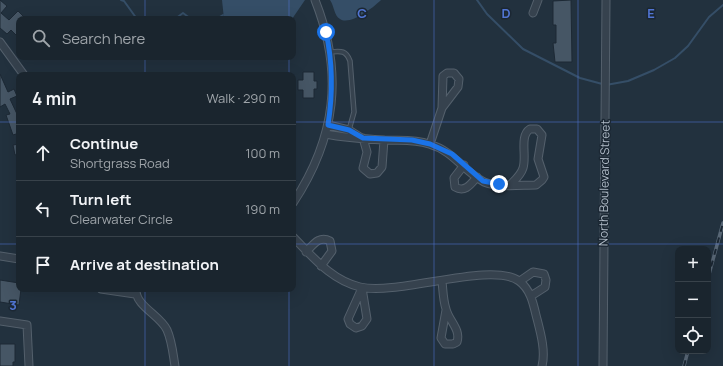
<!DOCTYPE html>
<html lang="en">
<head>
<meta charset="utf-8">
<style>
  :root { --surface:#1a252e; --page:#27313a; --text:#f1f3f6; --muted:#9fa5aa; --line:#38424a }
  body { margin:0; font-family:Manrope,sans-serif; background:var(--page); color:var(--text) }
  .controls { position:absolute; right:12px; bottom:12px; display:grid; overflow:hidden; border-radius:8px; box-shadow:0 4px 16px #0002 }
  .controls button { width:36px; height:36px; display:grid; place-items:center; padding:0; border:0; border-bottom:1px solid var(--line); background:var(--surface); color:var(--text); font:20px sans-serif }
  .stop { position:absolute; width:12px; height:12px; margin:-9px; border:3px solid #1a73e8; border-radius:50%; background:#fff }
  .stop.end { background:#1a73e8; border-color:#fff; box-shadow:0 1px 4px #0008 }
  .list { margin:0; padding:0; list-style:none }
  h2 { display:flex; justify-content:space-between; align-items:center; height:52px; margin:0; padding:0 16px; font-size:17px }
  h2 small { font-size:13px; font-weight:400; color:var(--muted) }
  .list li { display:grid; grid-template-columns:26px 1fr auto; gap:12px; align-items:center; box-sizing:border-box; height:56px; padding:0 16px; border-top:1px solid var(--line) }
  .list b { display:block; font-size:15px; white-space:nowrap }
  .list p { margin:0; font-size:13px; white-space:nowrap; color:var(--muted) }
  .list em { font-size:13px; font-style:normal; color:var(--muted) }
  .icon { flex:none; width:22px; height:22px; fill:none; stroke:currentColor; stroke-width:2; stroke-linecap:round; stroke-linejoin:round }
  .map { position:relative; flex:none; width:723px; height:366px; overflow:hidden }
  .search { position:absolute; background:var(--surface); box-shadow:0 4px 16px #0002; left:16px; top:16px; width:280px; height:44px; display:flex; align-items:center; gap:10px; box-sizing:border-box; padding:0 14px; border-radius:8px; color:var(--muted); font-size:15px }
  .panel { position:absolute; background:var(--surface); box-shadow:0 4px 16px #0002; left:16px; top:72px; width:280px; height:220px; border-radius:8px }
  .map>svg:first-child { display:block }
  .water { fill:#354e67 }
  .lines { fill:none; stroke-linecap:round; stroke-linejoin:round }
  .stream { stroke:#354e67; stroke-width:2 }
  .building { fill:#465665; stroke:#1d2935 }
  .service-casing { stroke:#54606c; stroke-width:5.5 }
  .minor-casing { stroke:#54606c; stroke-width:9 }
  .service { stroke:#36424e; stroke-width:3.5 }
  .minor { stroke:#36424e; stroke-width:7 }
  .rail-casing { stroke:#586776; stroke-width:3.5 }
  .rail { stroke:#1b2733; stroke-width:2; stroke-dasharray:6; stroke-linecap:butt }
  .route { stroke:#1a73e8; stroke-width:5 }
  .grid { fill:none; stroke:#5175d3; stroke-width:1; stroke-opacity:0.55 }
  .labels { text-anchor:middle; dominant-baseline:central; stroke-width:3; stroke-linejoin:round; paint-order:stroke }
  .street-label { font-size:12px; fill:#b2bdc9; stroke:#1b2733 }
  .grid-label { font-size:13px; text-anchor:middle; font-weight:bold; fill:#5175d3; stroke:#1b2733; stroke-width:3; stroke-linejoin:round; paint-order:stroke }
</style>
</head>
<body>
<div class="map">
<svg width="723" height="366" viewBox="0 0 723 366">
  <rect width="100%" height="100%" fill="#22313e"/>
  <path class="water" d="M 222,0 L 305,0 L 292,19 L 224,19 Z
    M 330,0 L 381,0 C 374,7 350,26 340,19 C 334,16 334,5 330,0 Z"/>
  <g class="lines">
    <path class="stream" d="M 121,0 L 124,1 L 137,19
      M 477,0 L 487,14 L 523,49 L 580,78 L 606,85 L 628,81 L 654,70 L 675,58 L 688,46 L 709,17 L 723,5
      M 175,19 L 183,13 L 191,19
      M 216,19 L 223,15"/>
  </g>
  <path class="building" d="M 0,0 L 7,6 L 1,13 L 9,20 L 18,11 L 26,19 L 19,19 L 19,38 L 11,30 L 7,34 L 0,28 Z
    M 571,0 L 572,62 L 555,62 L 553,43 L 556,43 L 556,25 L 553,25 L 553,1 Z
    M 303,72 L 314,72 L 314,81 L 317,81 L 317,89 L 314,89 L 314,98 L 303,98 L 303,90 L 298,90 L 298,80 L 303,80 Z
    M 0,74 L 8,92 L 14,89 L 17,96 L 10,99 L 17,114 L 19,113 L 19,133 L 13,135 L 6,115 L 10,114 L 5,104 L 0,107 Z
    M 19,144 L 19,154 L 15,155 L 13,145 Z
    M 0,280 L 19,283 L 19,289 L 21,289 L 19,305 L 0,302 Z
    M 0,344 L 15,344 L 15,362 L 13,362 L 13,366 L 0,366 Z"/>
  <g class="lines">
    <g class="service-casing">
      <path id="service" d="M 330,52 C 341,51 346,50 350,61 L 354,112 L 349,130"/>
    </g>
    <g class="minor-casing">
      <path id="minor" d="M 533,13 L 538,0
        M 0,42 L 24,75
        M 328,125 L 349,130 L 360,137
        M 326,134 C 345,138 364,139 384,140 C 399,141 414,139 429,144 C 454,151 463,171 484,182 C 499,188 521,185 536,185 L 542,180 L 544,177 L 538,159 L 542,135 L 537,129 L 530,129 C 519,136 527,156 523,168 C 521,175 515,180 510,185
        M 363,138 L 367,152 L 363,168 L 370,174 L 377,173 L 382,167 L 384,140
        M 430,144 L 442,108 L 443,76 L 447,73 L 454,73 L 459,79 L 458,87 L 442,108
        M 464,165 L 454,178 L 455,187 C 465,193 471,184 477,177
        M 293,203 C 336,138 344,73 315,0
        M 293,237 C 313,257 331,280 360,287 C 398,296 491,261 519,281 C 530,289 533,302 536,315 C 540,331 546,350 542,366
        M 306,252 C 313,245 319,235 330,241 L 332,251 L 321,266
        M 0,256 L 19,259
        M 442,281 C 443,290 443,300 446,309 C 449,321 461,329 457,342 L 453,344 L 445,344 L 441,338 L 446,310
        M 520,281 L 533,272 L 544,274 L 546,280 L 545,287 L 531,296
        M 362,288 L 367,319 L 362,326 L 356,328 L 350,324 L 348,319 Z
        M 101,289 L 135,294
        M 136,289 C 135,306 160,315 167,330 C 172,341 173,354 175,366
        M 0,321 L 27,325 L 29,366
        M 603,366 L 606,0"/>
    </g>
    <use href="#service" class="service"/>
    <use href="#minor" class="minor"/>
    <g class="rail-casing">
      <path id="rail" d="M 708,278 L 723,223
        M 684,366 L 688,351"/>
    </g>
    <use href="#rail" class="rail"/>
  </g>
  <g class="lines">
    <path class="route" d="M 326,32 C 333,64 333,93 328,125 L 349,130 L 363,138 L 412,140 L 430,144 L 452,154 L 483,181 L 499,184"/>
  </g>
  <path class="grid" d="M 145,0 L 145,19M 289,0 L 289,19M 434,0 L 434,366M 578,0 L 578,366M 145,57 L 145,75M 289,57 L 289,75M 0,122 L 19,122M 293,122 L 723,122M 0,244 L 19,244M 293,244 L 723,244M 145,289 L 145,366M 289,289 L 289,366"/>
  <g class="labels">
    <g class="street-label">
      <text transform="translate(604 183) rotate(-89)">North Boulevard Street</text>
    </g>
  </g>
  <g class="grid-label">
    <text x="362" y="18">C</text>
    <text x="506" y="18">D</text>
    <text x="651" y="18">E</text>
    <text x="13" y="310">3</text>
  </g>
</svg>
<div class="controls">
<button>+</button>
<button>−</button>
<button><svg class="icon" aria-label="locate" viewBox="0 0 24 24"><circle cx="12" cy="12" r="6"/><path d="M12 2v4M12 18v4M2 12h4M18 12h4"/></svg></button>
</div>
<div class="stop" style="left:326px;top:32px"></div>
<div class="stop end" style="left:499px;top:184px"></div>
<div class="search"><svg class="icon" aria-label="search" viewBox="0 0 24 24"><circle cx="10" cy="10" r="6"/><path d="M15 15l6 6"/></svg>Search here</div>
<section class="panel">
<h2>4 min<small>Walk · 290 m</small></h2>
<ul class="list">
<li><svg class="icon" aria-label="ahead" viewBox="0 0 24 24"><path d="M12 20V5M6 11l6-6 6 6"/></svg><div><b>Continue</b><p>Shortgrass Road</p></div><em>100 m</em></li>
<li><svg class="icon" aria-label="left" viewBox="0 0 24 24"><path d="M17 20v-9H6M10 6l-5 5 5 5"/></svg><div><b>Turn left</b><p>Clearwater Circle</p></div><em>190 m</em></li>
<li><svg class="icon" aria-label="arrive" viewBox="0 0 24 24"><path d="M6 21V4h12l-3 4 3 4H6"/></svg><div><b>Arrive at destination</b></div></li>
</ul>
</section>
</div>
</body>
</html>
